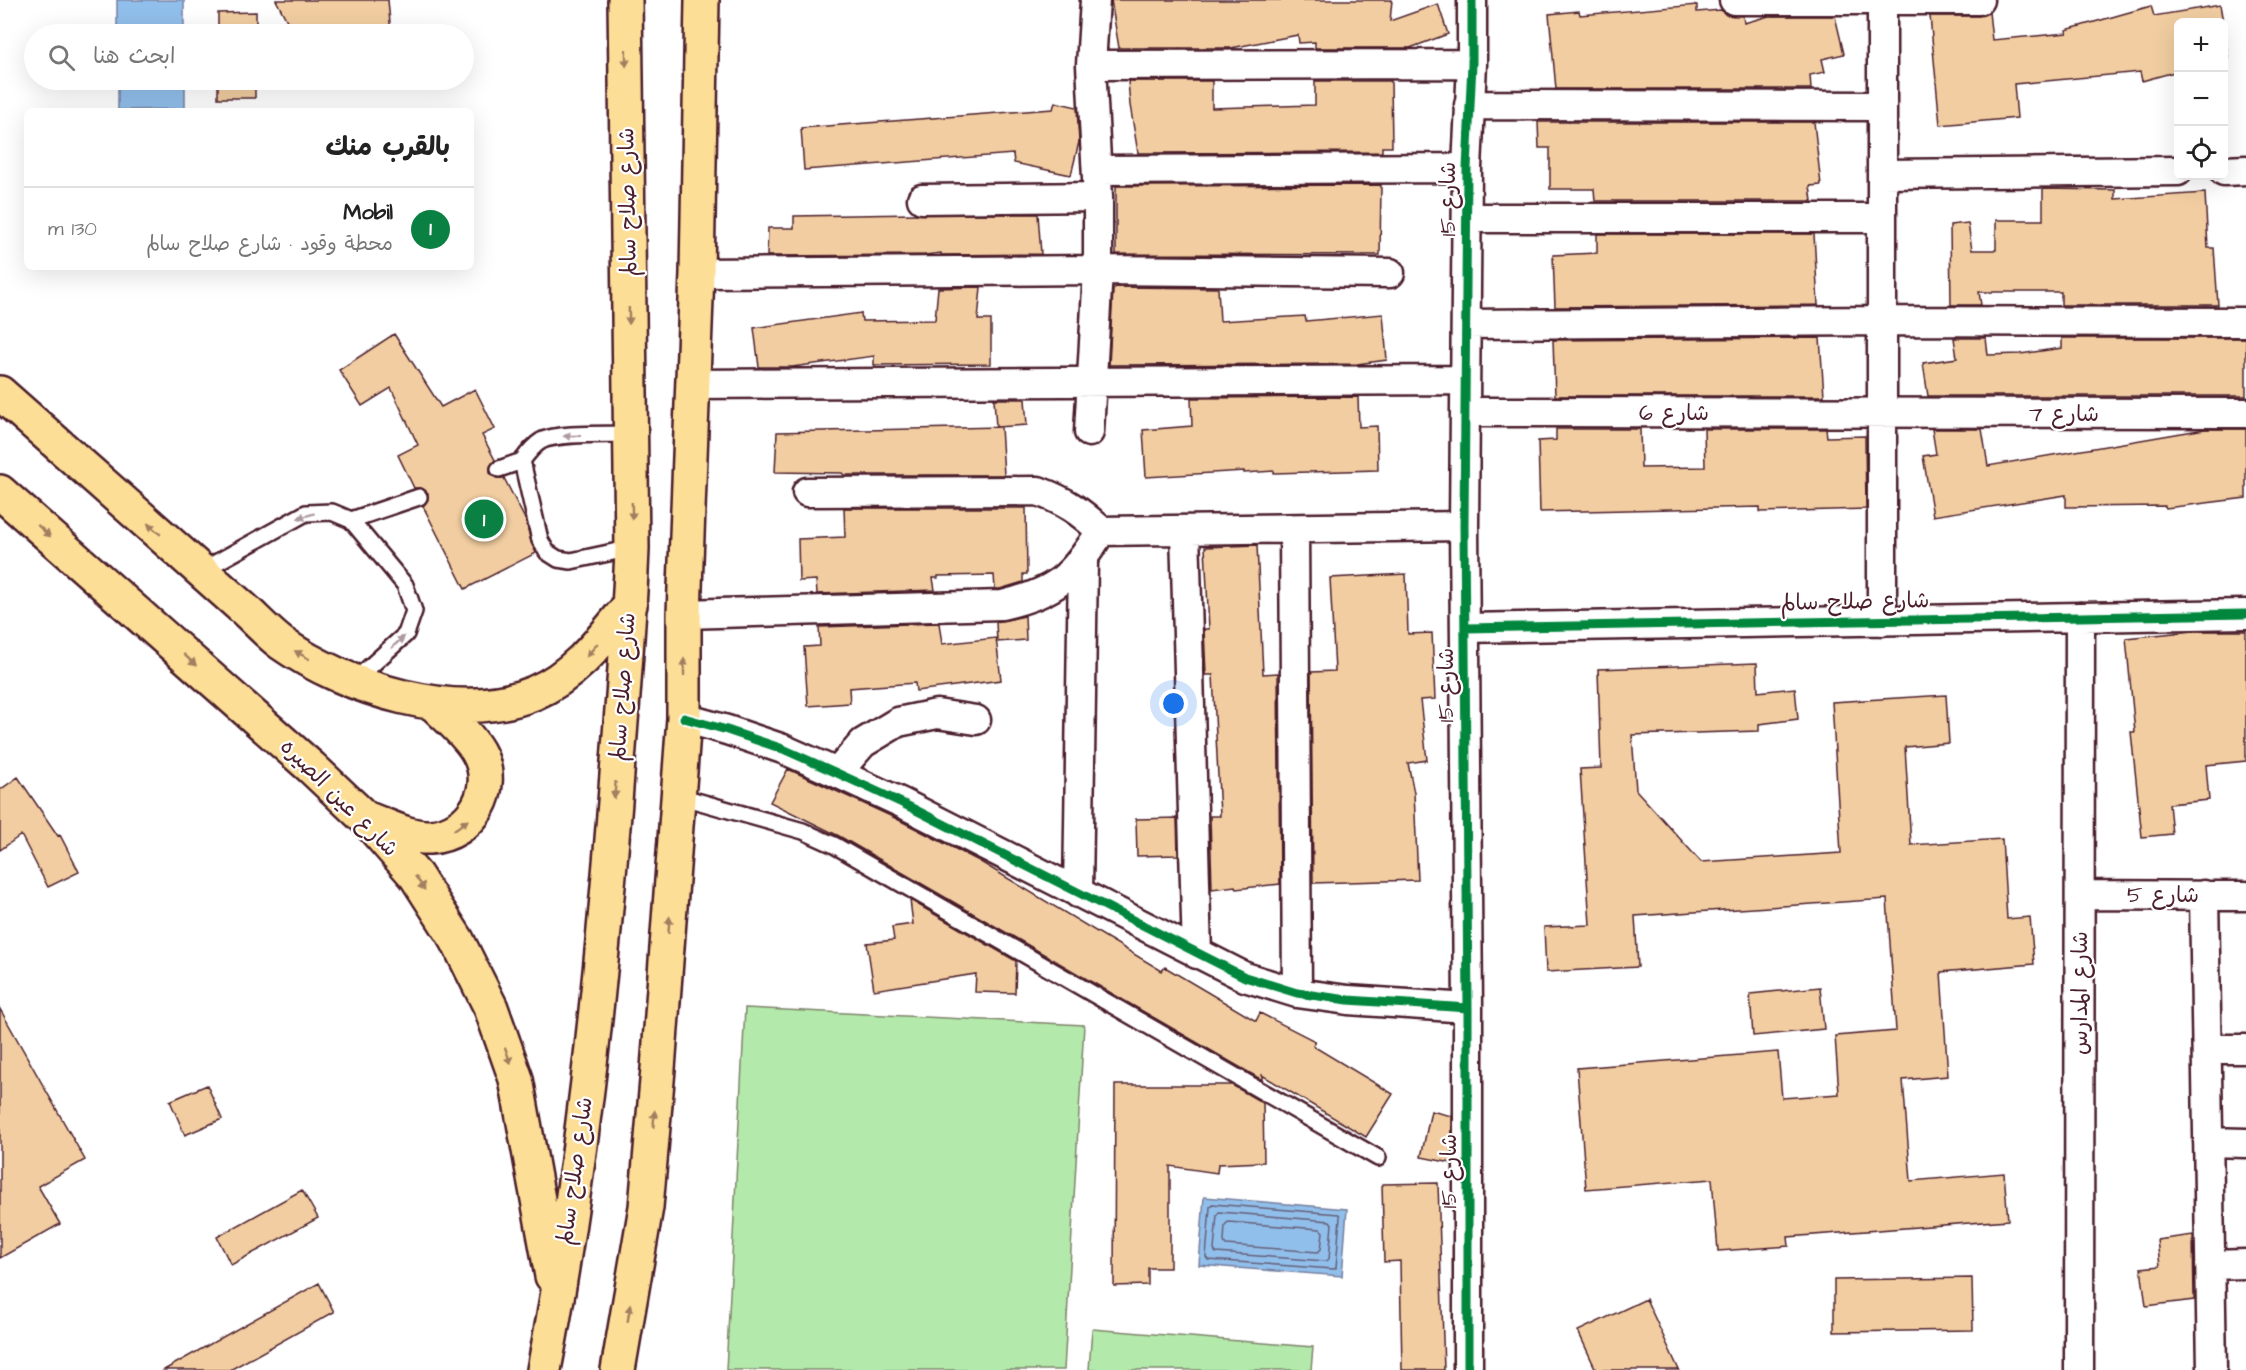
<!DOCTYPE html>
<html lang="ar">
<head>
<meta charset="utf-8">
<style>
  :root { --surface:#fff; --page:#f6f6f6; --text:#222; --muted:#767676; --line:#e0e0e0; --accent:#0b8043 }
  body { margin:0; font-family:"Architects Daughter","Playpen Sans Arabic",sans-serif; background:var(--page); color:var(--text); direction:rtl }
  .controls { position:absolute; right:18px; top:18px; display:grid; overflow:hidden; border-radius:9px; box-shadow:0 6px 24px #0002 }
  .controls button { width:54px; height:54px; display:grid; place-items:center; padding:0; border:0; border-bottom:2px solid var(--line); background:var(--surface); color:var(--text); font:30px sans-serif }
  .you { position:absolute; left:1174px; top:704px; width:21px; height:21px; margin:-15px; border:4px solid #fff; border-radius:50%; background:#1a73e8; box-shadow:0 0 0 9px #1a73e833 }
  .badge { display:grid; place-items:center; width:39px; height:39px; border-radius:50%; background:var(--accent); color:#fff; font-size:20px; font-weight:700 }
  .pin { position:absolute; translate:-50% -50%; border:3px solid #fff; box-shadow:0 2px 6px #0006 }
  .list { margin:0; padding:0; list-style:none }
  h2 { display:flex; justify-content:space-between; align-items:center; height:78px; margin:0; padding:0 24px; font-size:26px }
  h2 small { font-size:20px; font-weight:400; color:var(--muted) }
  .list li { display:grid; grid-template-columns:39px 1fr auto; gap:18px; align-items:center; box-sizing:border-box; height:84px; padding:0 24px; border-top:2px solid var(--line) }
  .list b { display:block; font-size:22px; white-space:nowrap }
  .list p { margin:0; font-size:20px; white-space:nowrap; color:var(--muted) }
  .list em { font-size:20px; font-style:normal; color:var(--muted) }
  .icon { flex:none; width:33px; height:33px; fill:none; stroke:currentColor; stroke-width:2; stroke-linecap:round; stroke-linejoin:round }
  .map { position:relative; flex:none; width:2246px; height:1370px; overflow:hidden; direction:ltr }
  .search { position:absolute; background:var(--surface); box-shadow:0 6px 24px #0002; left:24px; top:24px; width:450px; height:66px; display:flex; align-items:center; gap:15px; box-sizing:border-box; padding:0 21px; border-radius:33px; color:var(--muted); font-size:22px }
  .panel { position:absolute; background:var(--surface); box-shadow:0 6px 24px #0002; left:24px; top:108px; width:450px; height:162px; border-radius:9px; direction:rtl }
  .map>svg:first-child { display:block }
  .green { fill:#b3e9ab; stroke:#7e846b; stroke-width:1.5 }
  .water { fill:#91bfeb; stroke:#757f9e; stroke-width:1.5 }
  .lines { fill:none; stroke-linecap:round; stroke-linejoin:round }
  .shore { stroke:#665f78; stroke-width:1.5 }
  .building { fill:#f1cda1; stroke:#4a1f2b; stroke-width:1.5 }
  .lane-casing { stroke:#4a1f2b; stroke-width:20 }
  .street-casing { stroke:#4a1f2b; stroke-width:33 }
  .primary-casing { stroke:#4a1f2b; stroke-width:38 }
  .lane { stroke:#fff; stroke-width:15 }
  .street { stroke:#fff; stroke-width:28 }
  .primary { stroke:#fcde96; stroke-width:33 }
  .cycleway-casing { stroke:#fff; stroke-width:13 }
  .cycleway { stroke:#00873e; stroke-width:9 }
  .oneway { fill:#a37e60 }
  .oneway2 { fill:#ae9aa0 }
  .labels { text-anchor:middle; dominant-baseline:central; stroke-width:4.5; stroke-linejoin:round; paint-order:stroke }
  .street-label { font-size:22px; fill:#4a1f2b; stroke:#fff }
</style>
</head>
<body>
<div class="map">
<svg width="2246" height="1370" viewBox="0 0 2246 1370">
  <rect width="100%" height="100%" fill="#fff"/>
  <filter id="ink" filterUnits="userSpaceOnUse"><feTurbulence type="fractalNoise" baseFrequency=".0167" numOctaves="2"/><feDisplacementMap in="SourceGraphic" scale="12" xChannelSelector="R" yChannelSelector="G"/><feConvolveMatrix kernelMatrix="1 2 1 2 8 2 1 2 1" color-interpolation-filters="sRGB"/></filter>
  <g filter="url(#ink)">
    <path class="green" d="M 745,1008 L 1084,1025 L 1064,1370 L 726,1370 Z
      M 1092,1329 L 1313,1347 L 1311,1370 L 1089,1370 Z"/>
    <path class="water" d="M 117,0 L 184,0 L 184,34 L 117,34 Z
      M 118,80 L 185,80 L 185,109 L 118,110 Z
      M 1204,1197 L 1347,1209 L 1342,1276 L 1199,1265 Z"/>
    <g class="lines">
      <path class="shore" d="M 1212,1204 L 1339,1214 L 1340,1217 L 1336,1268 L 1333,1269 L 1208,1260 L 1206,1257 L 1210,1207 Z
        M 1219,1212 L 1330,1221 L 1332,1224 L 1329,1259 L 1326,1261 L 1216,1253 L 1214,1250 L 1217,1215 Z
        M 1228,1222 L 1320,1229 L 1323,1232 L 1321,1249 L 1318,1252 L 1226,1245 L 1224,1242 L 1225,1225 Z"/>
    </g>
    <path class="building" d="M 276,0 L 388,0 L 391,34 L 294,34 Z
      M 1111,0 L 1392,0 L 1390,21 L 1438,4 L 1448,34 L 1410,48 L 1315,48 L 1315,42 L 1299,43 L 1298,35 L 1231,48 L 1119,48 Z
      M 1697,5 L 1697,12 L 1721,10 L 1726,15 L 1743,16 L 1744,23 L 1769,16 L 1835,16 L 1844,54 L 1822,59 L 1825,72 L 1810,75 L 1811,89 L 1556,89 L 1549,14 L 1579,11 L 1580,15 Z
      M 2220,5 L 2223,22 L 2178,22 L 2178,71 L 2142,81 L 2140,72 L 2014,84 L 2017,118 L 1940,125 L 1930,16 L 1979,16 L 1989,12 L 1992,40 L 2067,33 L 2066,30 L 2151,6 L 2154,16 Z
      M 256,12 L 256,34 L 218,34 L 218,13 Z
      M 2223,25 L 2228,57 L 2223,59 Z
      M 218,80 L 255,80 L 255,98 L 218,98 Z
      M 1128,81 L 1212,81 L 1212,108 L 1315,105 L 1315,81 L 1391,81 L 1392,147 L 1382,147 L 1382,152 L 1138,153 L 1130,105 Z
      M 1055,102 L 1077,107 L 1079,142 L 1071,175 L 1014,163 L 1013,154 L 804,170 L 801,128 L 1053,109 Z
      M 1538,122 L 1814,122 L 1821,185 L 1810,186 L 1812,201 L 1595,201 L 1594,189 L 1550,189 L 1550,148 L 1539,148 Z
      M 1381,185 L 1380,255 L 1116,254 L 1116,186 Z
      M 2043,189 L 2115,190 L 2115,199 L 2205,193 L 2208,248 L 2214,248 L 2218,305 L 2061,305 L 2061,292 L 1979,292 L 1981,305 L 1951,305 L 1950,225 L 1968,223 L 1972,250 L 1996,250 L 1996,220 L 2043,220 Z
      M 916,214 L 1038,214 L 1041,254 L 941,255 L 941,253 L 925,255 L 767,256 L 768,228 L 794,228 L 794,216 Z
      M 1597,234 L 1814,234 L 1818,305 L 1555,307 L 1553,255 L 1597,253 Z
      M 981,287 L 978,320 L 991,320 L 991,364 L 874,365 L 874,356 L 792,367 L 759,367 L 754,328 L 861,313 L 862,321 L 935,320 L 938,288 Z
      M 1116,287 L 1218,288 L 1220,321 L 1305,316 L 1306,321 L 1383,314 L 1387,360 L 1357,364 L 1109,365 L 1113,289 Z
      M 394,334 L 441,407 L 475,389 L 495,429 L 482,435 L 495,460 L 490,467 L 490,473 L 497,478 L 504,478 L 526,521 L 531,542 L 536,553 L 465,589 L 423,506 L 428,499 L 428,493 L 421,488 L 414,488 L 398,455 L 418,445 L 391,388 L 362,406 L 339,370 Z
      M 1820,338 L 1824,396 L 1555,396 L 1553,340 Z
      M 1954,338 L 1986,338 L 1988,355 L 2020,354 L 2062,348 L 2062,338 L 2246,338 L 2246,396 L 1928,396 L 1923,363 L 1957,358 Z
      M 1358,397 L 1359,427 L 1377,426 L 1378,470 L 1274,473 L 1274,471 L 1244,473 L 1244,471 L 1146,477 L 1143,430 L 1192,426 L 1191,398 Z
      M 994,399 L 1025,399 L 1027,425 L 996,427 Z
      M 1001,427 L 1004,475 L 844,475 L 842,473 L 775,472 L 777,432 Z
      M 1556,429 L 1640,429 L 1641,468 L 1705,467 L 1704,429 L 1826,429 L 1827,437 L 1865,436 L 1866,509 L 1760,512 L 1760,507 L 1540,512 L 1538,441 L 1556,440 Z
      M 1932,429 L 1982,429 L 1988,466 L 2205,429 L 2246,429 L 2246,498 L 2166,508 L 2165,506 L 2066,507 L 2066,495 L 1933,516 L 1923,456 L 1936,454 Z
      M 844,508 L 1026,508 L 1027,574 L 1023,574 L 1023,582 L 1000,589 L 995,589 L 994,575 L 938,576 L 938,578 L 933,578 L 935,590 L 817,594 L 816,580 L 799,581 L 798,539 L 845,537 Z
      M 1257,545 L 1263,674 L 1278,673 L 1280,884 L 1236,889 L 1235,886 L 1212,889 L 1210,816 L 1220,816 L 1213,675 L 1206,675 L 1204,629 L 1209,629 L 1205,547 Z
      M 1406,574 L 1408,634 L 1432,633 L 1435,699 L 1420,700 L 1427,760 L 1408,763 L 1414,793 L 1418,880 L 1313,883 L 1311,672 L 1335,671 L 1330,578 Z
      M 1025,616 L 1026,640 L 997,642 L 996,622 Z
      M 939,623 L 942,644 L 996,638 L 1001,680 L 916,691 L 915,683 L 849,688 L 850,703 L 808,706 L 804,647 L 820,646 L 819,627 Z
      M 2194,631 L 2246,631 L 2246,761 L 2206,765 L 2209,800 L 2169,804 L 2172,834 L 2142,837 L 2131,732 L 2135,732 L 2126,638 Z
      M 1757,663 L 1758,692 L 1795,688 L 1798,719 L 1759,724 L 1759,731 L 1632,735 L 1636,790 L 1701,862 L 1841,853 L 1832,702 L 1946,695 L 1949,743 L 1905,747 L 1911,845 L 2002,839 L 2007,919 L 2030,917 L 2034,964 L 1941,972 L 1948,1076 L 1903,1080 L 1911,1181 L 2004,1173 L 2008,1220 L 1788,1237 L 1789,1246 L 1718,1251 L 1712,1179 L 1586,1189 L 1577,1068 L 1778,1052 L 1782,1098 L 1839,1094 L 1835,1036 L 1896,1031 L 1887,899 L 1635,916 L 1638,967 L 1546,972 L 1544,927 L 1590,925 L 1580,769 L 1601,768 L 1598,669 Z
      M 788,769 L 895,818 L 979,861 L 1162,971 L 1165,967 L 1256,1021 L 1260,1013 L 1315,1041 L 1313,1046 L 1393,1094 L 1366,1137 L 1262,1075 L 1262,1080 L 839,836 L 770,802 Z
      M 18,777 L 58,836 L 60,835 L 79,872 L 48,887 L 21,835 L 0,850 L 0,790 Z
      M 1177,818 L 1178,855 L 1137,856 L 1136,819 Z
      M 910,900 L 1016,961 L 1015,993 L 975,992 L 976,974 L 874,990 L 867,943 L 894,940 L 892,927 L 913,924 Z
      M 1820,987 L 1824,1029 L 1753,1036 L 1750,994 Z
      M 0,1009 L 85,1160 L 38,1186 L 60,1224 L 0,1258 Z
      M 207,1085 L 222,1119 L 185,1135 L 170,1101 Z
      M 1115,1085 L 1232,1085 L 1263,1103 L 1264,1162 L 1218,1164 L 1217,1173 L 1170,1166 L 1170,1268 L 1148,1268 L 1148,1285 L 1114,1286 Z
      M 1431,1111 L 1452,1116 L 1452,1163 L 1421,1157 Z
      M 1438,1183 L 1444,1370 L 1402,1370 L 1400,1261 L 1384,1262 L 1382,1184 Z
      M 302,1190 L 318,1218 L 231,1265 L 217,1237 Z
      M 2193,1235 L 2194,1300 L 2146,1306 L 2141,1268 L 2160,1266 L 2157,1240 Z
      M 1972,1278 L 1973,1330 L 1834,1332 L 1834,1280 Z
      M 319,1283 L 334,1312 L 230,1370 L 164,1370 Z
      M 1646,1299 L 1679,1370 L 1596,1370 L 1578,1331 Z"/>
    <g class="lines">
      <g class="lane-casing">
        <path id="lane" d="M 630,434 C 609,435 558,432 541,441 C 533,446 527,454 522,461 L 540,540 L 547,552 L 558,559 L 571,561 L 632,548
          M 499,469 L 522,461
          M 351,520 L 419,497
          M 201,571 L 306,513 L 332,512 L 351,520 L 405,585 L 414,611 L 406,634 L 354,681
          M 679,796 L 803,831 L 834,845 L 1378,1158"/>
      </g>
      <g class="street-casing">
        <path id="street" d="M 1734,0 L 1979,0
          M 1091,65 L 1472,64
          M 1469,105 L 1882,106
          M 1097,170 L 1467,168
          M 2224,171 L 2246,170
          M 1882,174 L 2178,171
          M 922,199 L 1098,197
          M 1468,218 L 1882,218
          M 697,273 L 1098,270 L 1390,273
          M 1466,324 L 1882,321 L 2246,322
          M 692,384 L 1465,380
          M 1465,412 L 2246,413
          M 1089,432 L 1098,270 L 1098,197 L 1091,65 L 1095,0
          M 807,492 L 1038,491 C 1065,501 1080,511 1101,531 L 1464,526
          M 1294,529 L 1297,993
          M 1185,530 L 1197,954
          M 684,614 L 1002,605 C 1056,592 1072,578 1101,531
          M 1882,621 L 1882,0
          M 1465,628 L 2246,614
          M 684,718 L 727,730 L 783,749 L 837,773 L 902,803 L 1245,977 L 1297,993 L 1348,1000 L 1468,1008
          M 837,773 L 863,743 L 898,722 L 937,714 L 976,720
          M 1078,893 L 1083,561
          M 2080,895 L 2246,896
          M 2204,895 L 2212,1370
          M 2207,1049 L 2246,1049
          M 2208,1142 L 2246,1143
          M 2210,1265 L 2246,1264
          M 1468,1370 L 1468,1008 L 1464,526 L 1467,168 L 1472,64 L 1472,0
          M 2079,1370 L 2080,617"/>
      </g>
      <g class="primary-casing">
        <path id="primary" d="M 0,393 C 54,441 109,489 163,537 C 190,561 217,585 244,609 C 256,620 268,633 281,643 C 345,688 458,725 534,693 C 576,675 602,639 630,605
          M 0,492 L 311,767 L 366,819 L 416,876 L 457,940 L 491,1008 L 516,1079 L 552,1276
          M 368,819 C 387,826 410,838 430,837 C 472,834 499,789 478,752 C 468,734 449,719 434,704
          M 544,1370 C 580,1182 600,992 615,802 C 621,717 629,632 632,548 L 625,0
          M 618,1370 L 646,1207 L 658,1069 L 684,718 L 684,614 L 697,273 L 702,0"/>
      </g>
      <use href="#lane" class="lane"/>
      <use href="#street" class="street"/>
      <use href="#primary" class="primary"/>
      <g class="cycleway-casing">
        <path id="cycleway" d="M 1465,628 L 2246,614
          M 684,718 L 727,730 L 783,749 L 837,773 L 902,803 L 1245,977 L 1297,993 L 1348,1000 L 1468,1008
          M 1468,1370 L 1468,1008 L 1464,526 L 1467,168 L 1472,64 L 1472,0"/>
      </g>
      <use href="#cycleway" class="cycleway"/>
    </g>
    <defs><path id="oneway-solid" d="M-6-.8H1V-3.2L6.5 0L1 3.2V.8H-6Z" transform="scale(1.5)"/></defs>
    <g class="oneway">
      <use href="#oneway-solid" transform="translate(626 58) rotate(89)"/>
      <use href="#oneway-solid" transform="translate(629 316) rotate(89)"/>
      <use href="#oneway-solid" transform="translate(632 511) rotate(89)"/>
      <use href="#oneway-solid" transform="translate(154 529) rotate(-139)"/>
      <use href="#oneway-solid" transform="translate(44 531) rotate(42)"/>
      <use href="#oneway-solid" transform="translate(592 650) rotate(130)"/>
      <use href="#oneway-solid" transform="translate(302 655) rotate(-150)"/>
      <use href="#oneway-solid" transform="translate(190 660) rotate(42)"/>
      <use href="#oneway-solid" transform="translate(684 667) rotate(-90)"/>
      <use href="#oneway-solid" transform="translate(615 790) rotate(94)"/>
      <use href="#oneway-solid" transform="translate(461 825) rotate(-35)"/>
      <use href="#oneway-solid" transform="translate(420 883) rotate(56)"/>
      <use href="#oneway-solid" transform="translate(669 925) rotate(-86)"/>
      <use href="#oneway-solid" transform="translate(508 1056) rotate(71)"/>
      <use href="#oneway-solid" transform="translate(654 1119) rotate(-85)"/>
      <use href="#oneway-solid" transform="translate(629 1313) rotate(-81)"/>
    </g>
    <g class="oneway2">
      <use href="#oneway-solid" transform="translate(572 436) rotate(178)"/>
      <use href="#oneway-solid" transform="translate(306 516) rotate(163)"/>
      <use href="#oneway-solid" transform="translate(398 642) rotate(-42)"/>
    </g>
  </g>
  <g class="labels">
    <g class="street-label">
      <text transform="translate(1448 199) rotate(-90)">شارع 15</text>
      <text transform="translate(628 202) rotate(-91)">شارع صلاح سالم</text>
      <text x="1674" y="413">شارع 6</text>
      <text x="2064" y="414">شارع 7</text>
      <text transform="translate(1855 602) rotate(-1)">شارع صلاح سالم</text>
      <text transform="translate(1446 685) rotate(-90)">شارع 15</text>
      <text transform="translate(623 687) rotate(-86)">شارع صلاح سالم</text>
      <text transform="translate(339 798) rotate(45)">شارع عين الصيره</text>
      <text x="2163" y="895">شارع 5</text>
      <text transform="translate(2080 993) rotate(-90)">شارع المدارس</text>
      <text transform="translate(575 1171) rotate(-82)">شارع صلاح سالم</text>
      <text transform="translate(1449 1171) rotate(-90)">شارع 15</text>
    </g>
  </g>
</svg>
<div class="controls">
<button>+</button>
<button>−</button>
<button><svg class="icon" aria-label="locate" viewBox="0 0 24 24"><circle cx="12" cy="12" r="6"/><path d="M12 2v4M12 18v4M2 12h4M18 12h4"/></svg></button>
</div>
<div class="you"></div>
<div class="pin badge" style="left:484px;top:519px">1</div>
<div class="search"><svg class="icon" aria-label="search" viewBox="0 0 24 24"><circle cx="10" cy="10" r="6"/><path d="M15 15l6 6"/></svg>ابحث هنا</div>
<section class="panel">
<h2>بالقرب منك<small></small></h2>
<ul class="list">
<li><span class="badge">1</span><div><b>Mobil</b><p>محطة وقود · شارع صلاح سالم</p></div><em>130 m</em></li>
</ul>
</section>
</div>
</body>
</html>
